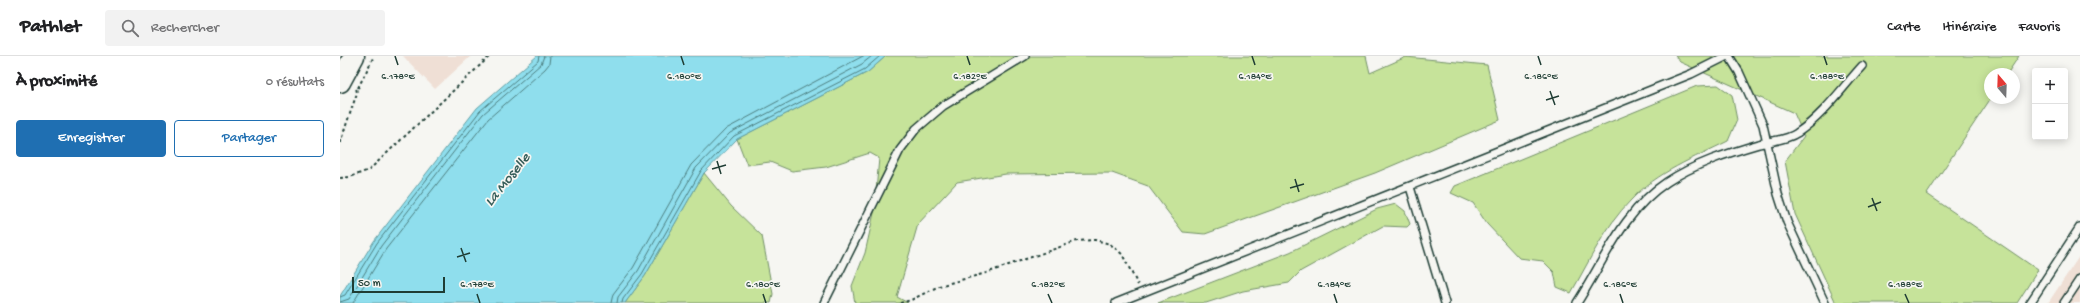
<!DOCTYPE html>
<html lang="fr">
<head>
<meta charset="utf-8">
<style>
  :root { --surface:#fff; --page:#f2f2f2; --text:#202124; --muted:#757577; --line:#e0e0e0; --accent:#1f6fb2 }
  body { margin:0; font-family:"Gochi Hand",sans-serif; background:var(--page); color:var(--text) }
  .controls { position:absolute; right:12px; top:12px; display:grid; overflow:hidden; border-radius:4px; box-shadow:0 2px 10px #0003 }
  .controls button { width:36px; height:36px; display:grid; place-items:center; padding:0; border:0; border-bottom:1px solid var(--line); background:var(--surface); color:var(--text); font:20px sans-serif }
  .compass { position:absolute; left:1644px; top:12px; width:36px; height:36px; border-radius:50%; background:var(--surface); box-shadow:0 2px 10px #0003; rotate:341deg }
  .scale { position:absolute; left:12px; bottom:10px; width:93px; box-sizing:border-box; padding-left:4px; border:2px solid #1f3d34; border-top:0; font-size:11px; line-height:14px; white-space:nowrap; color:#1f3d34; -webkit-text-stroke:3px #f6f6f2; paint-order:stroke }
  .list { margin:0; padding:0; list-style:none }
  h2 { display:flex; justify-content:space-between; align-items:center; height:52px; margin:0; padding:0 16px; font-size:17px }
  h2 small { font-size:13px; font-weight:400; color:var(--muted) }
  .actions { display:flex; gap:8px; padding:12px 16px }
  .actions a { flex:1; padding:9px 0; border:1px solid var(--accent); border-radius:4px; text-align:center; font-size:14px; color:var(--accent) }
  .actions .main { background:var(--accent); color:#fff }
  .icon { flex:none; width:22px; height:22px; fill:none; stroke:currentColor; stroke-width:2; stroke-linecap:round; stroke-linejoin:round }
  .map { position:relative; flex:none; width:1740px; height:247px; overflow:hidden }
  header { display:flex; align-items:center; gap:24px; box-sizing:border-box; height:56px; padding:0 20px; background:var(--surface); border-bottom:1px solid var(--line) }
  header strong { font-size:19px }
  nav { display:flex; gap:22px; margin-inline-start:auto; font-size:14px }
  .search { width:280px; height:36px; background:var(--page); display:flex; align-items:center; gap:10px; box-sizing:border-box; padding:0 14px; border-radius:4px; color:var(--muted); font-size:15px }
  main { display:flex }
  aside { flex:1; background:var(--surface) }
  .map>svg:first-child { display:block }
  .built { fill:#efdfd5 }
  .green { fill:#c6e39a; stroke:#729067 }
  .water { fill:#8fdeed; stroke:#629ea3 }
  .lines { fill:none; stroke-linecap:round; stroke-linejoin:round }
  .shore { stroke:#4c7d7e; stroke-width:1 }
  .lane-casing { stroke:#1f3d34; stroke-width:10 }
  .secondary-casing { stroke:#1f3d34; stroke-width:23 }
  .path { stroke:#1f3d34; stroke-width:2; stroke-dasharray:3 3; stroke-linecap:butt }
  .lane { stroke:#f6f6f2; stroke-width:7 }
  .secondary { stroke:#f6f6f2; stroke-width:20 }
  .ticks { fill:none; stroke:#1f3d34; stroke-width:1.5 }
  .labels { text-anchor:middle; dominant-baseline:central; stroke-width:3.5; stroke-linejoin:round; paint-order:stroke }
  .water-label { font-size:15px; font-style:italic; fill:#355d59; stroke:#f6f6f2 }
  .ticks-label { font-size:10px; text-anchor:middle; fill:#1f3d34; stroke:#f6f6f2; stroke-width:3.5; stroke-linejoin:round; paint-order:stroke }
</style>
</head>
<body>
<header>
<strong>Pathlet</strong>
<div class="search"><svg class="icon" aria-label="search" viewBox="0 0 24 24"><circle cx="10" cy="10" r="6"/><path d="M15 15l6 6"/></svg>Rechercher</div>
<nav><a>Carte</a><a>Itinéraire</a><a>Favoris</a></nav>
</header>
<main>
<aside>
<h2>À proximité<small>0 résultats</small></h2>
<ul class="list">
</ul>
<div class="actions"><a class="main">Enregistrer</a><a>Partager</a></div>
</aside>
<div class="map">
<svg width="1740" height="247" viewBox="0 0 1740 247">
  <rect width="100%" height="100%" fill="#f6f6f2"/>
  <filter id="ink" filterUnits="userSpaceOnUse"><feTurbulence type="fractalNoise" baseFrequency=".025" numOctaves="2"/><feDisplacementMap in="SourceGraphic" scale="8" xChannelSelector="R" yChannelSelector="G"/><feConvolveMatrix kernelMatrix="1 2 1 2 8 2 1 2 1" color-interpolation-filters="sRGB"/></filter>
  <g filter="url(#ink)">
    <path class="built" d="M 63,0 L 131,0 L 95,33 Z
      M 1740,199 L 1740,247 L 1708,247 Z"/>
    <path class="green" d="M 546,0 L 1026,0 L 1030,17 L 1066,1 L 1147,9 L 1160,64 L 1035,117 L 865,178 L 843,176 L 808,130 L 772,117 L 666,118 L 617,126 L 578,168 L 557,241 L 568,247 L 515,247 L 512,230 L 525,197 L 534,157 L 539,102 L 530,97 L 486,111 L 452,115 L 430,106 L 407,109 L 397,83 L 528,16 Z
      M 1335,0 L 1679,0 L 1667,18 L 1650,18 L 1651,42 L 1587,138 L 1698,214 L 1677,247 L 1496,247 L 1455,158 L 1445,105 L 1464,80 L 1454,57 L 1340,6 Z
      M 1378,29 L 1392,39 L 1397,64 L 1388,85 C 1354,102 1317,116 1291,144 C 1265,170 1249,206 1231,237 L 1217,231 L 1214,216 L 1203,205 L 1179,202 L 1147,168 L 1133,147 L 1111,137 L 1115,130 L 1357,30 Z
      M 364,117 L 391,150 L 422,180 L 433,238 L 431,247 L 285,247 L 305,220 Z
      M 1056,148 L 1065,155 L 1070,168 L 1067,171 L 1043,170 L 961,215 L 949,227 L 903,235 L 866,247 L 818,247 L 950,196 L 1037,153 Z"/>
    <path class="water" d="M 197,0 L 546,0 L 528,16 L 397,83 L 364,117 L 305,220 L 285,247 L 0,247 L 0,240 L 34,185 L 137,52 Z"/>
    <g class="lines">
      <path class="shore" d="M 0,241 L 5,239 L 37,187 L 140,55 L 198,5 L 199,0
        M 0,246 L 9,243 L 41,190 L 143,58 L 201,8 L 204,0
        M 13,247 L 46,193 L 148,63 L 205,13 L 209,8 L 210,0
        M 271,247 L 273,238 L 293,212 L 351,109 L 386,73 L 523,0
        M 277,247 L 278,241 L 298,215 L 356,112 L 390,77 L 522,8 L 532,0
        M 282,247 L 283,243 L 302,218 L 361,115 L 394,80 L 525,13 L 540,0"/>
      <g class="lane-casing">
        <path id="lane" d="M 1389,0 L 1399,16 L 1423,69 L 1438,138 L 1447,166 L 1485,247
          M 1070,131 L 1105,247
          M 484,247 L 560,94 L 576,73 L 603,50 L 685,0
          M 776,247 L 1351,18 L 1387,0
          M 1237,247 C 1264,205 1283,155 1327,126 C 1354,108 1388,97 1419,88 C 1431,85 1447,84 1457,77 C 1483,60 1502,32 1522,10
          M 1690,247 L 1740,171
          M 1724,247 L 1740,223"/>
      </g>
      <g class="secondary-casing">
        <path id="secondary" d="M 0,26 L 14,0"/>
      </g>
      <path class="path" d="M 18,32 L 34,0
        M 0,87 L 17,37 L 16,31
        M 0,122 L 10,121 L 29,114 L 150,0
        M 560,247 L 571,244 L 599,230 L 646,217 L 737,185 L 755,184 L 770,188 L 782,198 L 798,229"/>
      <use href="#lane" class="lane"/>
      <use href="#secondary" class="secondary"/>
    </g>
  </g>
  <path class="ticks" d="M 55,0 L 58,9M 341,0 L 344,9M 627,0 L 630,9M 912,0 L 915,9M 1198,0 L 1201,9M 1484,0 L 1487,9M 1210,35 L 1215,49M 1206,44 L 1219,40M 377,105 L 381,118M 372,113 L 386,109M 955,123 L 959,136M 950,132 L 964,128M 1532,142 L 1537,155M 1528,151 L 1541,146M 121,192 L 126,206M 117,201 L 130,197M 137,238 L 140,247M 423,238 L 426,247M 708,238 L 712,247M 994,238 L 997,247M 1280,238 L 1283,247M 1565,238 L 1569,247"/>
  <g class="labels">
    <g class="water-label">
      <text transform="translate(168 124) rotate(-51)">La Moselle</text>
    </g>
  </g>
  <g class="ticks-label">
    <text x="58" y="23">6.178°E</text>
    <text x="344" y="23">6.180°E</text>
    <text x="630" y="23">6.182°E</text>
    <text x="915" y="23">6.184°E</text>
    <text x="1201" y="23">6.186°E</text>
    <text x="1487" y="23">6.188°E</text>
    <text x="137" y="231">6.178°E</text>
    <text x="423" y="231">6.180°E</text>
    <text x="708" y="231">6.182°E</text>
    <text x="994" y="231">6.184°E</text>
    <text x="1280" y="231">6.186°E</text>
    <text x="1565" y="231">6.188°E</text>
  </g>
</svg>
<div class="controls">
<button>+</button>
<button>−</button>
</div>
<svg class="compass" viewBox="-18 -18 36 36"><path d="M0-13l5 13h-10z" fill="#e53935"/><path d="M0 13l5-13h-10z" fill="#757577"/></svg>
<div class="scale">50 m</div>
</div>
</main>
</body>
</html>
